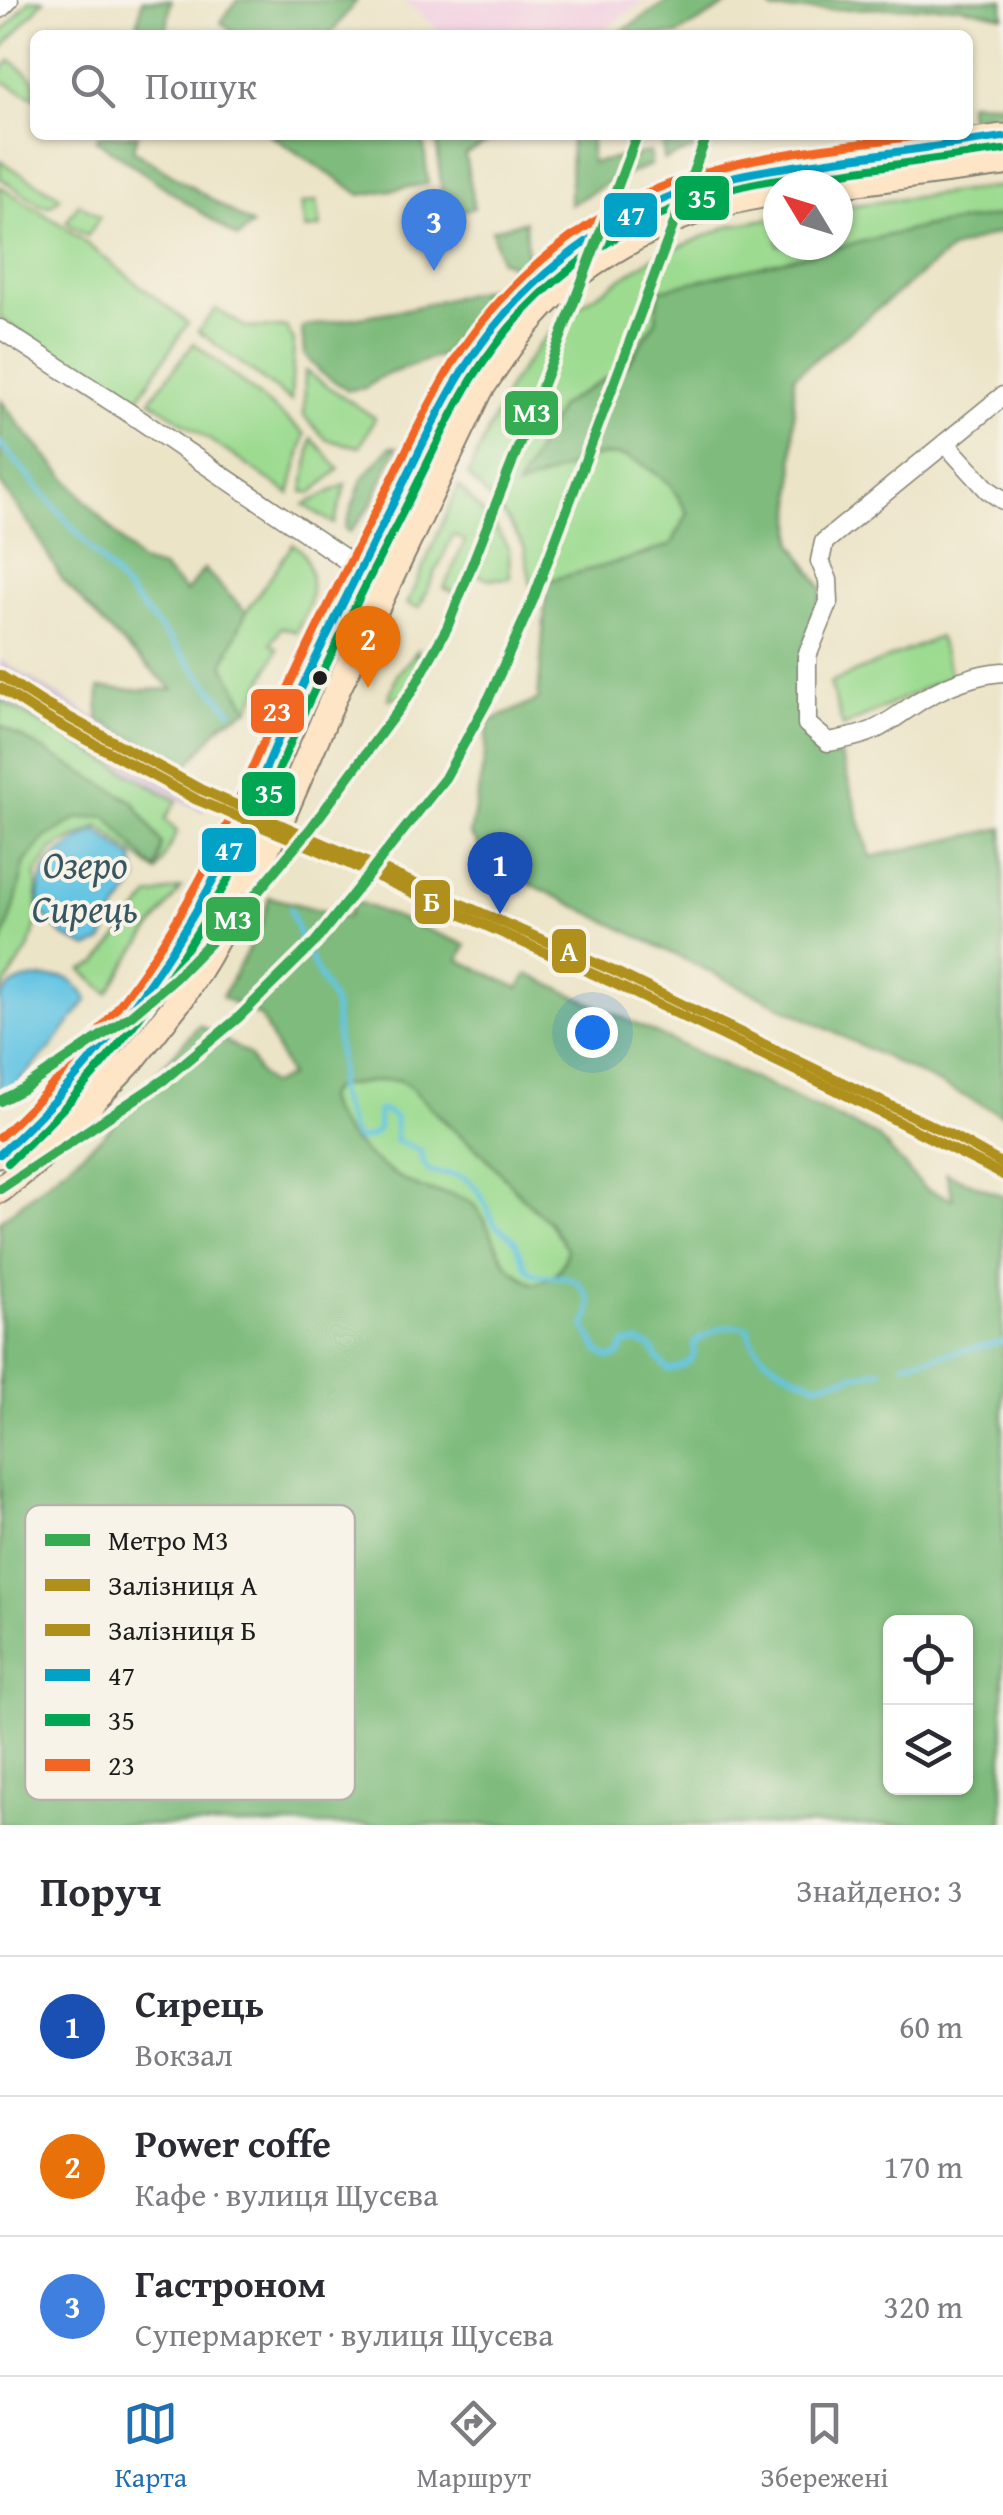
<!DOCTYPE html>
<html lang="uk">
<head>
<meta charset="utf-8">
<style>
  :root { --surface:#fff; --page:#f2f2f3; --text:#2b2b33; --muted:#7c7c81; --line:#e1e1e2; --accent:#1f6fb2 }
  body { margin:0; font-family:"Gentium Book Plus",serif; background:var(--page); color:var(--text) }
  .controls { position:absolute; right:30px; bottom:30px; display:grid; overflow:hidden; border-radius:15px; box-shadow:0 2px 8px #0004 }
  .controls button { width:90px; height:90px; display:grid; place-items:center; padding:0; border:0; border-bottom:2px solid var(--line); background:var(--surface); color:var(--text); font:50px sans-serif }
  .compass { position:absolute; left:763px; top:170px; width:90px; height:90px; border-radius:50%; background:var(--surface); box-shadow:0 2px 8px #0004; rotate:308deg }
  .you { position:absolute; left:592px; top:1032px; width:35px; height:35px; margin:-25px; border:8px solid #fff; border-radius:50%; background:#1a73e8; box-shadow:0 0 0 15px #1a73e833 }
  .badge { display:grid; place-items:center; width:65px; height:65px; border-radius:50%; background:var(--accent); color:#fff; font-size:32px; font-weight:700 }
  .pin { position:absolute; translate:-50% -82px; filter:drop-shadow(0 2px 5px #0008) }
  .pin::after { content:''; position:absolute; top:52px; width:35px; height:30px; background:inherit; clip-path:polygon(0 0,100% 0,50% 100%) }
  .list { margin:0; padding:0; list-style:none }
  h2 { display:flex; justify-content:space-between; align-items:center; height:130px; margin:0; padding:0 40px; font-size:42px }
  h2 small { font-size:32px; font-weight:400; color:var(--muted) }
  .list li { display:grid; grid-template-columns:65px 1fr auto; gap:30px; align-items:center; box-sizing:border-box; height:140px; padding:0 40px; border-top:2px solid var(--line) }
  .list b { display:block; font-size:38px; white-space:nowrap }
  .list p { margin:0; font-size:32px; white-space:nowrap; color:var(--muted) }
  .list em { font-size:32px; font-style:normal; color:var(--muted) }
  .icon { flex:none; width:55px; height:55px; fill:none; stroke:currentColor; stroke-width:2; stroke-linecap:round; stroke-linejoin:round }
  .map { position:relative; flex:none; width:1003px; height:1825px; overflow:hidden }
  .search { position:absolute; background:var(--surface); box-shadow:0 2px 8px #0004; left:30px; right:30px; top:30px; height:110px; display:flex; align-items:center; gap:25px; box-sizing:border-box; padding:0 35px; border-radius:15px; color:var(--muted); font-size:38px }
  .sheet { height:550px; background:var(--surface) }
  nav { display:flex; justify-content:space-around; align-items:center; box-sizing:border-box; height:140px; border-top:2px solid var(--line); background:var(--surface); font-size:28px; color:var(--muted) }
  nav a { display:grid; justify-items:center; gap:5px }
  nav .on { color:var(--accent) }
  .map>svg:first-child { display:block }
  .built { fill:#f2cfe1 }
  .industrial { fill:#cfbdcf }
  .green { fill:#9ddb91; stroke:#5c7c56; stroke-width:2.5 }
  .forest { fill:#7ebb7b; stroke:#4d6c4c; stroke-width:2.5; fill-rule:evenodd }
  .water { fill:#65c5e3; stroke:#407080; stroke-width:2.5 }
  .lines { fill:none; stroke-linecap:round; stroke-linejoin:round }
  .stream { stroke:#65c5e3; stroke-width:5 }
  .minor-casing { stroke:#848072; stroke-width:21 }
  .secondary-casing { stroke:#848072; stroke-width:29 }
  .minor { stroke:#fff; stroke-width:18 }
  .secondary { stroke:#fde5c5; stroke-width:25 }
  .bus-1-casing { stroke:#f7f3e8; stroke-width:15 }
  .bus-2-casing { stroke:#f7f3e8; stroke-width:15 }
  .bus-3-casing { stroke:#f7f3e8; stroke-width:15 }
  .bus-1 { stroke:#01a2c5; stroke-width:8 }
  .bus-2 { stroke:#00a651; stroke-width:8 }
  .bus-3 { stroke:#f26522; stroke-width:8 }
  .rail-1-casing { stroke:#f7f3e8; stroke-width:18 }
  .rail-2-casing { stroke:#f7f3e8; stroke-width:18 }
  .rail-1 { stroke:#b0901d; stroke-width:10 }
  .rail-2 { stroke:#b0901d; stroke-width:10 }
  .metro-1-casing { stroke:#f7f3e8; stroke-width:18 }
  .metro-1 { stroke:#35ab52; stroke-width:10 }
  .bus-dot { fill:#1c1c1c; stroke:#f7f3e8; stroke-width:4 }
  .labels { text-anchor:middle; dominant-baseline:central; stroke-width:8; stroke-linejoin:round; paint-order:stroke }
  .water-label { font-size:38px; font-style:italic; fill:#365762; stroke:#f7f3e8 }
  .key { fill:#f7f3e8; stroke:#b5b2ab; stroke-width:2.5 }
  .key-label { font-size:28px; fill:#1c1c1c }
  .line-badge { stroke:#f7f3e8; stroke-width:4 }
  .badge-label { font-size:28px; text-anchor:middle; font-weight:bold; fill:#fff }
</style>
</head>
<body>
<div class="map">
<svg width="1003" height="1825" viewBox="0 0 1003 1825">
  <rect width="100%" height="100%" fill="#f7f3e8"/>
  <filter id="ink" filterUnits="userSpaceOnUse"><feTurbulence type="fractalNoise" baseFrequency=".01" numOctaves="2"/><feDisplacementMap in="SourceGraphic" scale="20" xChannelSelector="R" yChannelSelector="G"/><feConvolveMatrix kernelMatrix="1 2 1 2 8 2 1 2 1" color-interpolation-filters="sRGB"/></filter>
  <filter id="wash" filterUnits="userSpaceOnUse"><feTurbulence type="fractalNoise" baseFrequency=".0048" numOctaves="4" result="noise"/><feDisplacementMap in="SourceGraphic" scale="40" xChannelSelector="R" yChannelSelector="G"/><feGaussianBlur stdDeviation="2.25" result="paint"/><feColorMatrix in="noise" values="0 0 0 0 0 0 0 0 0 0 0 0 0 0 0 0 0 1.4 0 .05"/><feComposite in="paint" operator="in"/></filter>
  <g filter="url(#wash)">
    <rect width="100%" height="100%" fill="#ece4c7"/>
    <path class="built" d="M 402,0 L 645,0 L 597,35 L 446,35 Z"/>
    <path class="industrial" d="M 0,659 L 98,719 L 211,783 L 203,813 L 123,772 L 0,700 Z"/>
    <path class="green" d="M 30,0 L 44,0 L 0,51 L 0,35 Z
      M 11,60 L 35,80 L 35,98 L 0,80 L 0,72 Z
      M 0,161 L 61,197 L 50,206 L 41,205 L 0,178 Z
      M 0,186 L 65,227 L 188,323 L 140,396 L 122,402 L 0,318 Z
      M 1003,186 L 1003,215 L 923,227 L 656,320 L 627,365 L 560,406 L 519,487 L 590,458 L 605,455 L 625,456 L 641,463 L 670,484 L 688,513 L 671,545 L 629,559 L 547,581 L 532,589 L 524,546 L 500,510 L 468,475 L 509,386 L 539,345 L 569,313 L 652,258 L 732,225 L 778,217 L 778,245 L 838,245 L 838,207 Z
      M 317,201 L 321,227 L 305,230 L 301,204 Z
      M 79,203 L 100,217 L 87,236 L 66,222 Z
      M 216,309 L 247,328 L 286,327 L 294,341 L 291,401 L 198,331 Z
      M 194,343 L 305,434 L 290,494 L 150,400 Z
      M 305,371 L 375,418 L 360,447 L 327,440 L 304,416 Z
      M 312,438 L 339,469 L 312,493 L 303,492 Z
      M 346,484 L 334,524 L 304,505 Z
      M 459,486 L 496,528 L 509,550 L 510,578 L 490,579 L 472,573 L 460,595 L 444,588 L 465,541 L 453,535 L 419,608 L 407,604 Z
      M 293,544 C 311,554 314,584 309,603 C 307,613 300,623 296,632 L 281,627 L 271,644 L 278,649 L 249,709 L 223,665 L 246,612 Z
      M 939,637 L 951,676 L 843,727 L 830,683 Z
      M 418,650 L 418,694 L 388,699 L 397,675 Z
      M 0,700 L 177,801 L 165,819 L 177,832 L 157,872 L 99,826 L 53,849 L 36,874 L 38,917 L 30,946 L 0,993 Z
      M 181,888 L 131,957 L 108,993 L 82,970 L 98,963 L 150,896 Z
      M 384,1080 L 399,1080 L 411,1087 L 449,1126 L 483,1154 L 525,1200 L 549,1222 L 567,1248 C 565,1269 553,1279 533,1285 C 525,1279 514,1273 508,1265 C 497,1251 484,1214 472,1204 C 460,1194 442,1193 428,1190 C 393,1181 333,1134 326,1098 L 334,1087 Z"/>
    <path class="forest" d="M 142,0 L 171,0 L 166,35 L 136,35 Z
      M 237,0 L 357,0 L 330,35 L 236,35 L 221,22 Z
      M 670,0 L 735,0 L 677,35 L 616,35 Z
      M 763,0 L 1003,0 L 1003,16 L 958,6 L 774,11 Z
      M 968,102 L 1003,103 L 1003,111 L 968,116 Z
      M 99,135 L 138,135 L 133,150 L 252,225 L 238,238 L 96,140 Z
      M 270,135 L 423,135 L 428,184 L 361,195 Z
      M 436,135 L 501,135 L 465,155 L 474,208 L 444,214 Z
      M 571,135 L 591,135 L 591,163 L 650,152 L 651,165 L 611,181 L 570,205 Z
      M 662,135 L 746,135 L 746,137 L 707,144 L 664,160 Z
      M 1003,215 L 1003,231 L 952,249 L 794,376 L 793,543 L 823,590 L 802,653 L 803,730 L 818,749 L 841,757 L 871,857 L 1003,828 L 1003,1115 L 498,868 L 470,835 L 485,756 L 488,722 L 538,700 L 547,581 L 629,559 L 671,545 L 688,513 L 670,484 L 641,463 L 625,456 L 605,455 L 590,458 L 517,488 L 560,406 L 627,365 L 656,320 L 659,290 L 923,227 Z
      M 525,221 L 527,258 L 516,267 L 500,260 L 492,230 Z
      M 495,287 L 444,354 L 380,377 L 366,388 L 348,390 L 320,372 L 304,354 L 302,327 L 412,308 Z
      M 0,399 L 22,428 L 140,562 L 162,568 L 186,592 L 204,569 L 246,612 L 223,665 L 249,709 L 224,722 L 186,767 L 98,719 L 99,688 L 140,690 L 173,689 L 115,637 L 61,578 L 35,532 L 0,483 Z
      M 390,447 L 397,447 L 371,505 L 350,532 L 347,531 L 345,528 L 362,479 Z
      M 0,725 L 134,802 L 162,844 L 156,871 L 106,816 L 76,819 L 44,839 L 25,862 L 14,909 L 0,949 Z
      M 269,897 L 347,917 L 355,901 L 466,945 L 459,960 L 519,988 L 528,974 L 877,1136 L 925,1189 L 953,1199 L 946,1173 L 1003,1196 L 1003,1825 L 0,1825 L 0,1221 L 103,1136 L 199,1025 L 249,1055 L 258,1072 L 270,1085 L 289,1076 L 261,1017 L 222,997 L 262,924 ZM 383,1080 L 399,1080 L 411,1088 L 450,1126 L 483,1154 L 525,1200 L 549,1222 L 567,1248 C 565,1269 553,1279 533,1284 C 525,1278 514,1273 508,1265 C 497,1250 485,1214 472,1204 C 460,1194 442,1194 427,1190 C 393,1181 332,1133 326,1097 L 334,1087 ZM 890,1622 L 966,1622 L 966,1788 L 890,1788 Z"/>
    <path class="water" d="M 97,830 L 133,858 L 138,880 L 117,910 L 102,942 L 88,948 L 64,937 L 40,911 C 40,904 38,894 40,886 C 45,858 74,842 97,830 Z
      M 63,977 L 73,981 L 88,999 L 50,1049 L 0,1100 L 0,999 C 15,974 36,979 63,977 Z"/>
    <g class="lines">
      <path class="stream" d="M 0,443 L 231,711
        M 290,909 L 302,943 L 334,1004 L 340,1069 L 337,1090 L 350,1128 L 357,1140 L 371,1136 L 379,1127 L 378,1111 L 386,1111 L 395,1118 L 396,1141 L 420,1150 L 423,1163 L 430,1172 C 462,1175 472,1175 486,1205 C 489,1212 492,1221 497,1226 C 503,1233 510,1233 515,1241 C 520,1250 522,1261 528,1269 C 542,1286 572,1262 588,1297 C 593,1307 589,1317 585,1327 L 599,1352 L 608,1358 L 619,1356 L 624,1344 L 638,1342 L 652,1348 L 658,1359 L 669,1370 L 683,1366 L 694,1357 L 694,1343 C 710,1332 728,1322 748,1328 C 754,1360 788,1371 815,1384 L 881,1370
        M 904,1363 L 1003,1342"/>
    </g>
  </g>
  <g filter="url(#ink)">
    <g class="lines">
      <g class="minor-casing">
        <path id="minor" d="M 0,9 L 9,0
          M 0,329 L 134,416 L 360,569
          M 1003,396 L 824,542 L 820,561 L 828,580 L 829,602 L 807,656 L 807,724 L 828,742 C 844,739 859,737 874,730 C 891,722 905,710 921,700 C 947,685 973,674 1003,672
          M 945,443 L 988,490 L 1003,500"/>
      </g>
      <g class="secondary-casing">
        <path id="secondary" d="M 834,185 L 1003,163
          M 0,1154 C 89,1076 162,976 218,872 C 249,814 271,751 300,692 C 352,584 406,478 462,372 C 532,265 621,202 747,172 C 773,166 802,164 829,161 C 887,153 945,145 1003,137
          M 0,1190 L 35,1162 L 132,1060 L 182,997 L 207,956 L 277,829 L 337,690 L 480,390 C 497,364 514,338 535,315 C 578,267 641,229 703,209 C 727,201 753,197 778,192"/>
      </g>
      <use href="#minor" class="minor"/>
      <use href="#secondary" class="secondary"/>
      <g class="bus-1-casing">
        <path id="bus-1" d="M 0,1154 C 89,1072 163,976 219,869 C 246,819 266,766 289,715 C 321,645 356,577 391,508 C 414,463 435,415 462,372 C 509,297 577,238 657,202 C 716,175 772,169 835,160 C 891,153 947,145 1003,137"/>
      </g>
      <g class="bus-2-casing">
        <path id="bus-2" d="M 8,1163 C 97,1081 169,987 227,881 C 256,829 276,774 300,721 C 333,649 369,578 405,508 C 427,465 447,420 472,379 C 517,306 587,245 666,212 C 696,199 728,188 761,182 C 788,177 816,175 844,172 C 897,164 950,157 1003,150"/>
      </g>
      <g class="bus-3-casing">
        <path id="bus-3" d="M 0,1137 C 85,1058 156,964 209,862 C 235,812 254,760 278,710 C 310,639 346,570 381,500 C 404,456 425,409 451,366 C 490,302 548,247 613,210 C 710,155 818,150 926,135"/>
      </g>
      <use href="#bus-1" class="bus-1"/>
      <use href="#bus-2" class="bus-2"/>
      <use href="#bus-3" class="bus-3"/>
      <g class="rail-1-casing">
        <path id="rail-1" d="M 0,675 L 45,704 L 200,789 L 618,973 L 955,1137 L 1003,1164"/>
      </g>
      <g class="rail-2-casing">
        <path id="rail-2" d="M 0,688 L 43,716 L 197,800 L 318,850 L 615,984 L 836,1090 L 1003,1175"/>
      </g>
      <use href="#rail-1" class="rail-1"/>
      <use href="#rail-2" class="rail-2"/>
      <g class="metro-1-casing">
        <path id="metro-1" d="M 0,1101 L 23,1089 L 129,1017 L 175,978 L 246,906 L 311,828 L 412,691 L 447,628 L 547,374 L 637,135
          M 0,1189 L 165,1079 L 238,1018 L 315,942 L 445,778 L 489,698 L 533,600 L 707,135"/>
      </g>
      <use href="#metro-1" class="metro-1"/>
    </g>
  </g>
  <circle class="bus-dot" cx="320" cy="678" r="9"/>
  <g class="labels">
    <g class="water-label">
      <text x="85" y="864">Озеро<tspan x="85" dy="44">Сирець</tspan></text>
    </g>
  </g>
  <rect x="25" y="1505" width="330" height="295" rx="15" class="key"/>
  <rect x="45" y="1534" width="45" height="12" fill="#35ab52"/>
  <rect x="45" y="1579" width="45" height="12" fill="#b0901d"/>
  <rect x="45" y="1624" width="45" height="12" fill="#b0901d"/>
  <rect x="45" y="1669" width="45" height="12" fill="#01a2c5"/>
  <rect x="45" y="1714" width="45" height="12" fill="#00a651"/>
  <rect x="45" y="1759" width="45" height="12" fill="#f26522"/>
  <g class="key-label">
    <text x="108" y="1550">Метро M3</text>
    <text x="108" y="1595">Залізниця A</text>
    <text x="108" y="1640">Залізниця Б</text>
    <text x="108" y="1685">47</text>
    <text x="108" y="1730">35</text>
    <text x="108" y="1775">23</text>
  </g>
  <g class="line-badge">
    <rect x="673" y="174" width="58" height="48" rx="10" fill="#00a651"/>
    <rect x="602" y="191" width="57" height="48" rx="10" fill="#01a2c5"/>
    <rect x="503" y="389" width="57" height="48" rx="10" fill="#35ab52"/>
    <rect x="249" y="687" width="57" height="48" rx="10" fill="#f26522"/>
    <rect x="240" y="770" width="57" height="48" rx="10" fill="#00a651"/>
    <rect x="200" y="826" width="58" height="48" rx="10" fill="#01a2c5"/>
    <rect x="413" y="878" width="39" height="48" rx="10" fill="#b0901d"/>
    <rect x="204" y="895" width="58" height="48" rx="10" fill="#35ab52"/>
    <rect x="550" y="927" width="38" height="48" rx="10" fill="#b0901d"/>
  </g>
  <g class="badge-label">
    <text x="702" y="208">35</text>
    <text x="631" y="225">47</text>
    <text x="532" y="422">M3</text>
    <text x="277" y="721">23</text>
    <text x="269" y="803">35</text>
    <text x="229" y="860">47</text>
    <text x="432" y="911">Б</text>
    <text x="233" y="929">M3</text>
    <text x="569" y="961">A</text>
  </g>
</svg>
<div class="controls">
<button><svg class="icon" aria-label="locate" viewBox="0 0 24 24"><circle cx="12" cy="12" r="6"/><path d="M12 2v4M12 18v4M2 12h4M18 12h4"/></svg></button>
<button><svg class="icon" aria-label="layers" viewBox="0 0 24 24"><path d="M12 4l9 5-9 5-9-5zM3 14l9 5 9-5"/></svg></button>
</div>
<svg class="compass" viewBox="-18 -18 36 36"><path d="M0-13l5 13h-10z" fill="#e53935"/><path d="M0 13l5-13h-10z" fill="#7c7c81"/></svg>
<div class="you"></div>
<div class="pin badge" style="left:500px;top:914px;background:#1a4fb4">1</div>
<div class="pin badge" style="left:368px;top:688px;background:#e8710a">2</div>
<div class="pin badge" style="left:434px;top:271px;background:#3f7fe0">3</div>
<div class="search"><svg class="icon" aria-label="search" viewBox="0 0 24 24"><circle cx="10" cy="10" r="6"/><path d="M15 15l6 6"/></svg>Пошук</div>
</div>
<section class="sheet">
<h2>Поруч<small>Знайдено: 3</small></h2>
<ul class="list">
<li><span class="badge" style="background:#1a4fb4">1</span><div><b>Сирець</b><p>Вокзал</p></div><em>60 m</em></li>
<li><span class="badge" style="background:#e8710a">2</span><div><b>Power coffe</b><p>Кафе · вулиця Щусєва</p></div><em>170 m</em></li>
<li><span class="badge" style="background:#3f7fe0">3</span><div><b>Гастроном</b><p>Супермаркет · вулиця Щусєва</p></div><em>320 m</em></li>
</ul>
</section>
<nav>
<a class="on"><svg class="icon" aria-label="map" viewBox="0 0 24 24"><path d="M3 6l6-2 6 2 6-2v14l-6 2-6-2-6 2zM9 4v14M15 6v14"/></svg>Карта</a>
<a><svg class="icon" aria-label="directions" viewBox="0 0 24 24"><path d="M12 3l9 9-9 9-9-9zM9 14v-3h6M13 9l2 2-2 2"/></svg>Маршрут</a>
<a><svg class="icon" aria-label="saved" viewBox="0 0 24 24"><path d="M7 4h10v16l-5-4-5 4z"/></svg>Збережені</a>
</nav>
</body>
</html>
